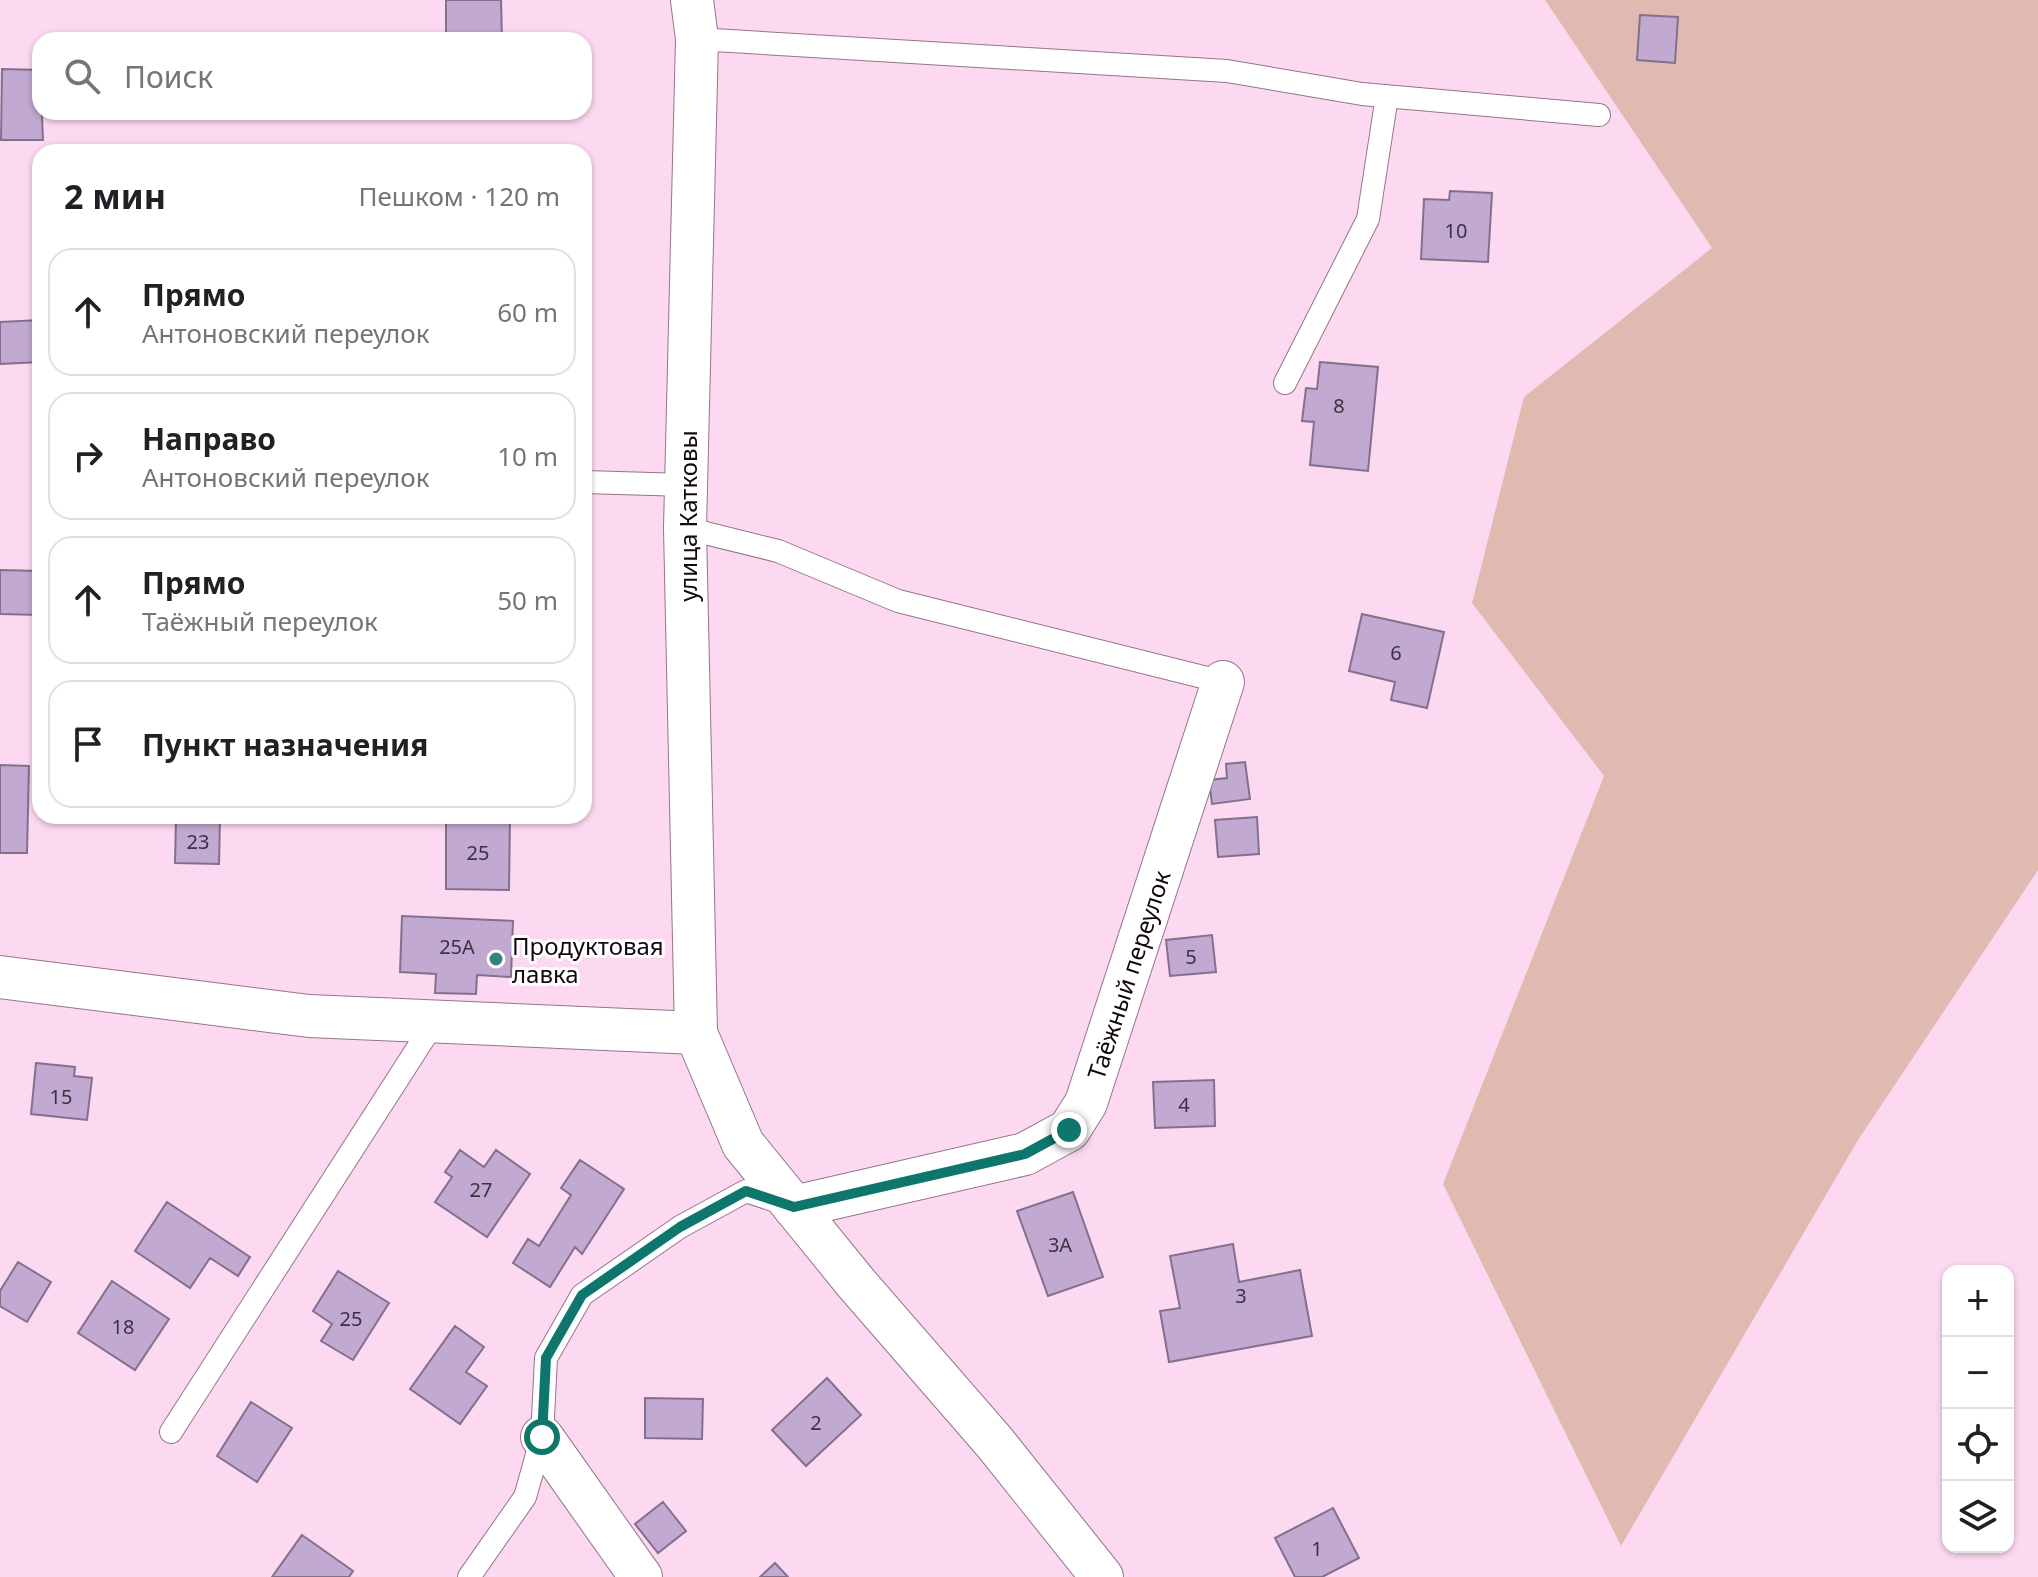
<!DOCTYPE html>
<html lang="ru">
<head>
<meta charset="utf-8">
<style>
  :root { --surface:#fff; --page:#f6f6f6; --text:#202124; --muted:#757577; --line:#e0e0e0 }
  body { margin:0; font-family:"Noto Sans",sans-serif; background:var(--page); color:var(--text) }
  .controls { position:absolute; right:24px; bottom:24px; display:grid; overflow:hidden; border-radius:16px; box-shadow:0 2px 6px #0004 }
  .controls button { width:72px; height:72px; display:grid; place-items:center; padding:0; border:0; border-bottom:2px solid var(--line); background:var(--surface); color:var(--text); font:40px sans-serif }
  .stop { position:absolute; width:24px; height:24px; margin:-18px; border:6px solid #0f766e; border-radius:50%; background:#fff }
  .stop.end { background:#0f766e; border-color:#fff; box-shadow:0 2px 8px #0008 }
  .list { margin:0; padding:0; list-style:none }
  h2 { display:flex; justify-content:space-between; align-items:center; height:104px; margin:0; padding:0 32px; font-size:34px }
  h2 small { font-size:26px; font-weight:400; color:var(--muted) }
  .list li { display:grid; grid-template-columns:52px 1fr auto; gap:24px; align-items:center; box-sizing:border-box; height:128px; margin:0 16px 16px; padding:0 16px; border:2px solid var(--line); border-radius:24px }
  .list b { display:block; font-size:30px; white-space:nowrap }
  .list p { margin:0; font-size:26px; white-space:nowrap; color:var(--muted) }
  .list em { font-size:26px; font-style:normal; color:var(--muted) }
  .icon { flex:none; width:44px; height:44px; fill:none; stroke:currentColor; stroke-width:2; stroke-linecap:round; stroke-linejoin:round }
  .map { position:relative; flex:none; width:2038px; height:1577px; overflow:hidden }
  .search { position:absolute; background:var(--surface); box-shadow:0 2px 6px #0004; left:32px; top:32px; width:560px; height:88px; display:flex; align-items:center; gap:20px; box-sizing:border-box; padding:0 28px; border-radius:24px; color:var(--muted); font-size:30px }
  .panel { position:absolute; background:var(--surface); box-shadow:0 2px 6px #0004; left:32px; top:144px; width:560px; height:680px; border-radius:24px }
  .map>svg:first-child { display:block }
  .green { fill:#e0bab1 }
  .building { fill:#c1a9d1; stroke:#82708d; stroke-width:2 }
  .lines { fill:none; stroke-linecap:round; stroke-linejoin:round }
  .lane-casing { stroke:#94758a; stroke-width:24 }
  .street-casing { stroke:#94758a; stroke-width:44 }
  .lane { stroke:#fff; stroke-width:22 }
  .street { stroke:#fff; stroke-width:42 }
  .route { stroke:#0f766e; stroke-width:10 }
  .poi-dot { fill:#388086; stroke:#fff; stroke-width:3 }
  .labels { text-anchor:middle; dominant-baseline:central; stroke-width:6; stroke-linejoin:round; paint-order:stroke }
  .number-label { font-size:20px; fill:#3e3040 }
  .street-label { font-size:24px; fill:#13080f; stroke:#fff }
  .poi-label { font-size:24px; fill:#13080f; stroke:#fff; text-anchor:start }
</style>
</head>
<body>
<div class="map">
<svg width="2038" height="1577" viewBox="0 0 2038 1577">
  <rect width="100%" height="100%" fill="#fcd9f0"/>
  <path class="green" d="M 1545,0 L 2038,0 L 2038,870 L 1858,1140 L 1621,1546 L 1443,1184 L 1604,776 L 1472,603 L 1524,397 L 1712,248 Z"/>
  <path class="building" d="M 446,0 L 501,0 L 502,40 L 446,40 Z
    M 1640,15 L 1678,17 L 1675,63 L 1637,60 Z
    M 2,69 L 40,70 L 43,140 L 1,140 Z
    M 1450,191 L 1492,193 L 1488,262 L 1421,259 L 1424,199 L 1449,200 Z
    M 40,320 L 40,362 L 0,364 L 0,322 Z
    M 1320,362 L 1378,367 L 1368,471 L 1310,465 L 1314,422 L 1302,421 L 1306,388 L 1317,389 Z
    M 0,570 L 40,571 L 40,615 L 0,614 Z
    M 1362,614 L 1444,632 L 1427,708 L 1391,700 L 1395,682 L 1349,671 Z
    M 1245,762 L 1250,799 L 1212,804 L 1209,780 L 1227,778 L 1226,764 Z
    M 0,765 L 29,766 L 27,853 L 0,853 Z
    M 446,816 L 510,816 L 509,890 L 446,889 Z
    M 1257,817 L 1259,854 L 1218,857 L 1215,820 Z
    M 176,818 L 220,819 L 219,864 L 175,863 Z
    M 402,916 L 513,921 L 511,977 L 477,975 L 476,994 L 435,993 L 436,974 L 400,972 Z
    M 1212,935 L 1216,972 L 1170,976 L 1166,940 Z
    M 36,1063 L 75,1067 L 74,1076 L 92,1078 L 87,1120 L 31,1114 Z
    M 1214,1080 L 1215,1126 L 1155,1128 L 1153,1082 Z
    M 460,1150 L 484,1167 L 496,1150 L 530,1174 L 487,1237 L 435,1202 L 452,1177 L 445,1172 Z
    M 580,1160 L 624,1189 L 582,1254 L 575,1247 L 550,1287 L 513,1263 L 528,1239 L 539,1246 L 571,1195 L 561,1188 Z
    M 1073,1192 L 1103,1277 L 1048,1296 L 1017,1211 Z
    M 167,1202 L 250,1257 L 238,1276 L 210,1258 L 190,1288 L 135,1251 Z
    M 1233,1244 L 1239,1282 L 1300,1270 L 1312,1336 L 1169,1362 L 1160,1311 L 1180,1308 L 1170,1256 Z
    M 18,1262 L 51,1282 L 27,1322 L 0,1306 L 0,1291 Z
    M 338,1271 L 389,1303 L 353,1360 L 321,1341 L 332,1324 L 313,1311 Z
    M 112,1281 L 169,1319 L 135,1370 L 78,1333 Z
    M 455,1326 L 484,1347 L 466,1372 L 487,1386 L 460,1424 L 410,1389 Z
    M 827,1378 L 861,1415 L 806,1466 L 772,1430 Z
    M 645,1398 L 703,1399 L 702,1439 L 645,1438 Z
    M 251,1402 L 292,1428 L 257,1482 L 217,1456 Z
    M 663,1502 L 686,1531 L 658,1553 L 635,1524 Z
    M 1333,1508 L 1359,1558 L 1322,1577 L 1295,1577 L 1275,1538 Z
    M 302,1535 L 353,1571 L 349,1577 L 272,1577 Z
    M 775,1563 L 788,1577 L 760,1577 Z"/>
  <g class="lines">
    <g class="lane-casing">
      <path id="lane" d="M 697,39 L 1227,71 L 1362,94 L 1599,115
        M 1285,383 L 1368,219 L 1387,96
        M 584,482 L 686,485
        M 685,528 L 778,551 L 898,601 L 1223,682
        M 171,1432 L 435,1021
        M 469,1577 L 525,1497 L 542,1437 L 546,1358 L 582,1295 L 680,1227 L 746,1191 L 785,1204"/>
    </g>
    <g class="street-casing">
      <g id="street">
        <path d="M 692,0 L 697,39 L 685,528 L 696,1033 L 743,1144 L 856,1283 L 995,1443 L 1102,1577"/>
        <path d="M 0,977 L 309,1016 L 696,1033"/>
        <path id="s1" d="M 794,1207 L 1025,1154 L 1069,1130 L 1086,1103 L 1223,682"/>
        <path d="M 542,1437 L 641,1577"/>
      </g>
    </g>
    <use href="#lane" class="lane"/>
    <use href="#street" class="street"/>
  </g>
  <g class="lines">
    <path class="route" d="M 542,1437 L 546,1358 L 582,1295 L 680,1227 L 746,1191 L 794,1207 L 1025,1154 L 1069,1130"/>
  </g>
  <circle class="poi-dot" cx="496" cy="959" r="8"/>
  <g class="labels">
    <g class="number-label">
      <text x="1456" y="230">10</text>
      <text x="1339" y="405">8</text>
      <text x="1396" y="652">6</text>
      <text x="198" y="841">23</text>
      <text x="478" y="852">25</text>
      <text x="457" y="946">25А</text>
      <text x="1191" y="956">5</text>
      <text x="61" y="1096">15</text>
      <text x="1184" y="1104">4</text>
      <text x="481" y="1189">27</text>
      <text x="1060" y="1244">3А</text>
      <text x="1241" y="1295">3</text>
      <text x="351" y="1318">25</text>
      <text x="123" y="1326">18</text>
      <text x="816" y="1422">2</text>
      <text x="1317" y="1548">1</text>
    </g>
    <g class="street-label">
      <text transform="translate(687 516) rotate(-90)">улица Катковы</text>
      <text stroke="none"><textPath href="#s1" startOffset="454">Таёжный переулок</textPath></text>
    </g>
    <g class="poi-label">
      <text x="512" y="945">Продуктовая<tspan x="512" dy="28">лавка</tspan></text>
    </g>
  </g>
</svg>
<div class="controls">
<button>+</button>
<button>−</button>
<button><svg class="icon" aria-label="locate" viewBox="0 0 24 24"><circle cx="12" cy="12" r="6"/><path d="M12 2v4M12 18v4M2 12h4M18 12h4"/></svg></button>
<button><svg class="icon" aria-label="layers" viewBox="0 0 24 24"><path d="M12 4l9 5-9 5-9-5zM3 14l9 5 9-5"/></svg></button>
</div>
<div class="stop" style="left:542px;top:1437px"></div>
<div class="stop end" style="left:1069px;top:1130px"></div>
<div class="search"><svg class="icon" aria-label="search" viewBox="0 0 24 24"><circle cx="10" cy="10" r="6"/><path d="M15 15l6 6"/></svg>Поиск</div>
<section class="panel">
<h2>2 мин<small>Пешком · 120 m</small></h2>
<ul class="list">
<li><svg class="icon" aria-label="ahead" viewBox="0 0 24 24"><path d="M12 20V5M6 11l6-6 6 6"/></svg><div><b>Прямо</b><p>Антоновский переулок</p></div><em>60 m</em></li>
<li><svg class="icon" aria-label="right" viewBox="0 0 24 24"><path d="M7 20v-9h11M14 6l5 5-5 5"/></svg><div><b>Направо</b><p>Антоновский переулок</p></div><em>10 m</em></li>
<li><svg class="icon" aria-label="ahead" viewBox="0 0 24 24"><path d="M12 20V5M6 11l6-6 6 6"/></svg><div><b>Прямо</b><p>Таёжный переулок</p></div><em>50 m</em></li>
<li><svg class="icon" aria-label="arrive" viewBox="0 0 24 24"><path d="M6 21V4h12l-3 4 3 4H6"/></svg><div><b>Пункт назначения</b></div></li>
</ul>
</section>
</div>
</body>
</html>
